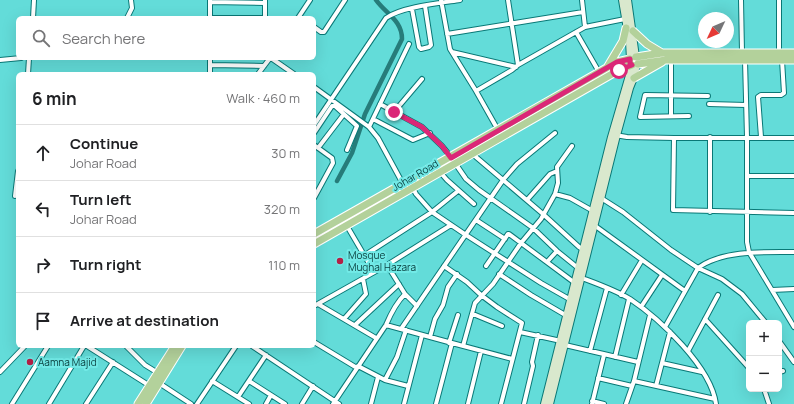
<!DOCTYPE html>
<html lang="en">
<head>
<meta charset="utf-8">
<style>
  :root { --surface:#fff; --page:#f2f2f2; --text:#202124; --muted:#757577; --line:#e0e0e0 }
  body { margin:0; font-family:Manrope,sans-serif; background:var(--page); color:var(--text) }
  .controls { position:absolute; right:12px; bottom:12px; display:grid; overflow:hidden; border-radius:6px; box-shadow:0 4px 16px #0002 }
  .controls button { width:36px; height:36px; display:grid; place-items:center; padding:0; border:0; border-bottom:1px solid var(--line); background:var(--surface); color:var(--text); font:20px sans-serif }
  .compass { position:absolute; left:698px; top:12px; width:36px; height:36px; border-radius:50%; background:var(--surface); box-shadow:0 4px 16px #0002; rotate:226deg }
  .stop { position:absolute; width:12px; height:12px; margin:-9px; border:3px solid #db2777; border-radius:50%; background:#fff }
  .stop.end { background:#db2777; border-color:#fff; box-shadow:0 1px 4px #0008 }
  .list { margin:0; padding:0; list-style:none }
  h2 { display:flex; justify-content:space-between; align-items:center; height:52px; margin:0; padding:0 16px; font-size:17px }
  h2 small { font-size:13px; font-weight:400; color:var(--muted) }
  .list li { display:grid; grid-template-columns:26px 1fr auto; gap:12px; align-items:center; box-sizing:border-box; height:56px; padding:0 16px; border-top:1px solid var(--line) }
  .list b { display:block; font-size:15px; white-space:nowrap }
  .list p { margin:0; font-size:13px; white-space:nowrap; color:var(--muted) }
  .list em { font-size:13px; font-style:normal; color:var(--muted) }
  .icon { flex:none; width:22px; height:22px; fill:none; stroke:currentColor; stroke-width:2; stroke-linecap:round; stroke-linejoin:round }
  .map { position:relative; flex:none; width:794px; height:404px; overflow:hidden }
  .search { position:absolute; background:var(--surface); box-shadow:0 4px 16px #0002; left:16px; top:16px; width:300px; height:44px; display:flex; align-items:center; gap:10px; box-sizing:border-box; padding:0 14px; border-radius:6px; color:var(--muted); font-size:15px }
  .panel { position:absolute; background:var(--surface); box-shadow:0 4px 16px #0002; left:16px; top:72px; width:300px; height:276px; border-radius:6px }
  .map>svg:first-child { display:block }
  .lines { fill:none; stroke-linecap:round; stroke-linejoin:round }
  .canal { stroke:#267c7a; stroke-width:4.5 }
  .street-casing { stroke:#097876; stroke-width:6 }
  .secondary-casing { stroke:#097876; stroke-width:8 }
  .primary-casing { stroke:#fff; stroke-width:9 }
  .street { stroke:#fff; stroke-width:4 }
  .secondary { stroke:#d9e8cd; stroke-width:6 }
  .primary { stroke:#b3d19b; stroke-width:7 }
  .route { stroke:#db2777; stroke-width:5 }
  .poi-dot { fill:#b32046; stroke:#72eae7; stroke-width:1.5 }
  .labels { text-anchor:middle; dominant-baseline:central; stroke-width:4; stroke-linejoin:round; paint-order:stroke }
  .street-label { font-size:10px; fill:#0b4241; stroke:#72eae7 }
  .poi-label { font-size:10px; fill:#0b4241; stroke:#72eae7; text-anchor:start }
</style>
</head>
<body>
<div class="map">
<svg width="794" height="404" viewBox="0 0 794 404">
  <rect width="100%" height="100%" fill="#63dcd9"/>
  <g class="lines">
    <path class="canal" d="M 337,181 L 352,153 L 365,114 L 402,39 C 402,20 386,14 376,0"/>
    <g class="street-casing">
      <path id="street" d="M 441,0 L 450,49 L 476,91 L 498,130
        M 508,0 L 518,65
        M 582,0 L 585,27
        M 741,0 L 742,52
        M 779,0 L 779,53
        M 210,2 L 265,3
        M 412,9 L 419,47 L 421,49 L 429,47 L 431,45 L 425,6
        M 33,18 L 34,0
        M 127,18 L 132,8 L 131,0
        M 210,18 L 265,18
        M 210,18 L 210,0
        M 265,18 L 265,0
        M 298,18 L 310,0
        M 314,27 L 321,32 L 324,32 L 345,0
        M 576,32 L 599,72
        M 447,34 L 583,12
        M 452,52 L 516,67
        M 271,58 L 294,74
        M 0,60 L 21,58
        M 671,60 L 671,116
        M 745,60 L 747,137 L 747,242 L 749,252 L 794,327
        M 210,65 L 264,66
        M 28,74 L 29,58
        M 210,74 L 210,58
        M 258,74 L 270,58
        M 314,87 L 369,127 L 378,138 L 403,184
        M 476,91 L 512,70 L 518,65 L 585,27 L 625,19
        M 380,104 L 422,127 L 442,146 L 451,157
        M 709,104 L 746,105
        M 394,112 L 422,79
        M 689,116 L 640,117 L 645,95 L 708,96
        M 373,119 L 413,140 L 430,133
        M 314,125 L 386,18 C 401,7 440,3 460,0
        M 369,127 L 409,44
        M 314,133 L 332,106 L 335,106 L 357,126 L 347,150
        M 615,135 L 627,137 L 674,138 L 794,138
        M 710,137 L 710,212
        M 761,137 L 758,97 L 761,95 L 781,95 L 784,93 L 782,60
        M 674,138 L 673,210 L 794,213
        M 314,145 L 332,158 L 333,163 L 314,198
        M 318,148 L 344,114
        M 473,153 L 476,157 L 543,214 L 579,247 L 584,250
        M 455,163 L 466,179 L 479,190 L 533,228 L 557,251 L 578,268
        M 440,172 L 447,180 L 474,204
        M 747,176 L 794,176
        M 409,181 L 416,194 L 432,212 L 466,235 L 541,283 L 571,300
        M 555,194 L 570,198 L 593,211
        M 15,196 L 18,171
        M 601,198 L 623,212 L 671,250 L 698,268 L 722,279 L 742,294 L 766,323
        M 527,200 L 550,174 L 557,171
        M 476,220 L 505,239
        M 594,225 L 685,291
        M 347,226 L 374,272
        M 365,255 L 432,212 L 458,191
        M 547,262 L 557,251
        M 387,265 L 405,294 L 417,306
        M 444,266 L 467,282 L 481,295 L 497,307 L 522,323 L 501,404
        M 486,266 L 508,234 L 509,234 L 575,283
        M 499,274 L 531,295 L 567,316
        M 582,278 C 598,284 615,290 630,299 C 660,319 711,367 716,404
        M 772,290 L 794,289
        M 621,295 L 642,260
        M 318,304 L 376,338
        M 314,306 L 387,265 L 451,225
        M 641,307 L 662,275
        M 473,314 L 502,326
        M 344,319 L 366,294 L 363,279
        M 705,319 L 749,368
        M 355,325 L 399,284
        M 386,325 L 452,343 L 512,359
        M 665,327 L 698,268 C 722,250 765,252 794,252
        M 401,329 L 503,180 L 517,164 L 555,133
        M 520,332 L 561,341
        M 430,337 L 435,319 L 443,305 L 448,287 L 457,274
        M 779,341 L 794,362
        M 314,342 L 357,368
        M 449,343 L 458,315
        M 565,345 L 638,362
        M 87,346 L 150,386
        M 126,346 L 145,365 L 158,373
        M 252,346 L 339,404
        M 463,346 L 475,303 L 493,284 L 521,243 L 541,219 L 555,194 L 558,183 L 557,167 L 572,146
        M 590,351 L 607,288
        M 688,351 L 718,295
        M 615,357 L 629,299
        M 662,363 L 702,372
        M 358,366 L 385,380 L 408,386
        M 0,372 L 25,346
        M 779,372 L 783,371
        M 598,378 L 632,386
        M 385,380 L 397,357 L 406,330
        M 212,381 L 249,404
        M 249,381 L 285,404
        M 634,381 L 715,399
        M 159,383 L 191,404
        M 656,386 L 670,332
        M 764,389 L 769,404
        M 238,397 L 266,355
        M 592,401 L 604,404
        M 12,404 L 48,346
        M 49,404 L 84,346
        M 86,404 L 113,362
        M 197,404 L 236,346
        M 266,404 L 271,395
        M 302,404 L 313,386
        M 333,404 L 386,325 C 391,313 396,303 405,294
        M 371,404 L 378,377
        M 404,404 L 422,335
        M 436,404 L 452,343
        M 468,404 L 481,351
        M 524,404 L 533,366 L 532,362 L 538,335
        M 592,404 L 604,355
        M 626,404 L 634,381 L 650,315"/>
    </g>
    <g class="secondary-casing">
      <path id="secondary" d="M 622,0 L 629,41 L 630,59
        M 628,0 L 636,57
        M 544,404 L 611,137 L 632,65
        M 550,404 L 616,139 L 630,88 L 634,78 L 637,64"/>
    </g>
    <g class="primary-casing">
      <path id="primary" d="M 633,31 L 647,44 L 662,53
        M 636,57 L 662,53 L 794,53
        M 638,64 L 666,60 L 794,60
        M 608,66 L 623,41 L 626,28
        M 634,78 L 662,62
        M 314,234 L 617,62 L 630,59
        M 314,244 L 619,70 L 632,65
        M 138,404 L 175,346
        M 146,404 L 182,346"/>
    </g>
    <use href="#street" class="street"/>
    <use href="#secondary" class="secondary"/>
    <use href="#primary" class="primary"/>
  </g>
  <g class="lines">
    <path class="route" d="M 394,112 L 422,127 L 442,146 L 451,158 L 617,62 L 630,59 L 630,63 L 632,65 L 619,70"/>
  </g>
  <g class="poi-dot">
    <circle cx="340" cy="261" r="4"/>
    <circle cx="30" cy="362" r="4"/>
  </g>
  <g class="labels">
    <g class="street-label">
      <text transform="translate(415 175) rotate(-30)">Johar Road</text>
    </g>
    <g class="poi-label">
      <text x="348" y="255">Mosque<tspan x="348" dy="12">Mughal Hazara</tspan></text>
      <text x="38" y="362">Aamna Majid</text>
    </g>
  </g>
</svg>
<div class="controls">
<button>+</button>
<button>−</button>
</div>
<svg class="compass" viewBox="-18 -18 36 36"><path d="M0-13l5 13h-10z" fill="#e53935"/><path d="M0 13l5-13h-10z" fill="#757577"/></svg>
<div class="stop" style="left:619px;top:70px"></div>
<div class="stop end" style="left:394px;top:112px"></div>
<div class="search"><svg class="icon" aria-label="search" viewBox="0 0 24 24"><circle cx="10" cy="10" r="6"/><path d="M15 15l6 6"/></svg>Search here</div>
<section class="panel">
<h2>6 min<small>Walk · 460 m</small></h2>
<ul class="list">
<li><svg class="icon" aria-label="ahead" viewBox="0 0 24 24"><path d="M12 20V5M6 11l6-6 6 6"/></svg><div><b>Continue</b><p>Johar Road</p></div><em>30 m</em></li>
<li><svg class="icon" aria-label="left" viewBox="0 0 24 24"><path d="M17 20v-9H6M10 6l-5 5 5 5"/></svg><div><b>Turn left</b><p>Johar Road</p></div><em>320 m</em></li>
<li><svg class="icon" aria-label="right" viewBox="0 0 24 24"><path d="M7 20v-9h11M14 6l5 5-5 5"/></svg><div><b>Turn right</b></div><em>110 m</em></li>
<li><svg class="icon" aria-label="arrive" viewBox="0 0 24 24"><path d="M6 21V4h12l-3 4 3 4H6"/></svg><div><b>Arrive at destination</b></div></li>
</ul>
</section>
</div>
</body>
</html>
